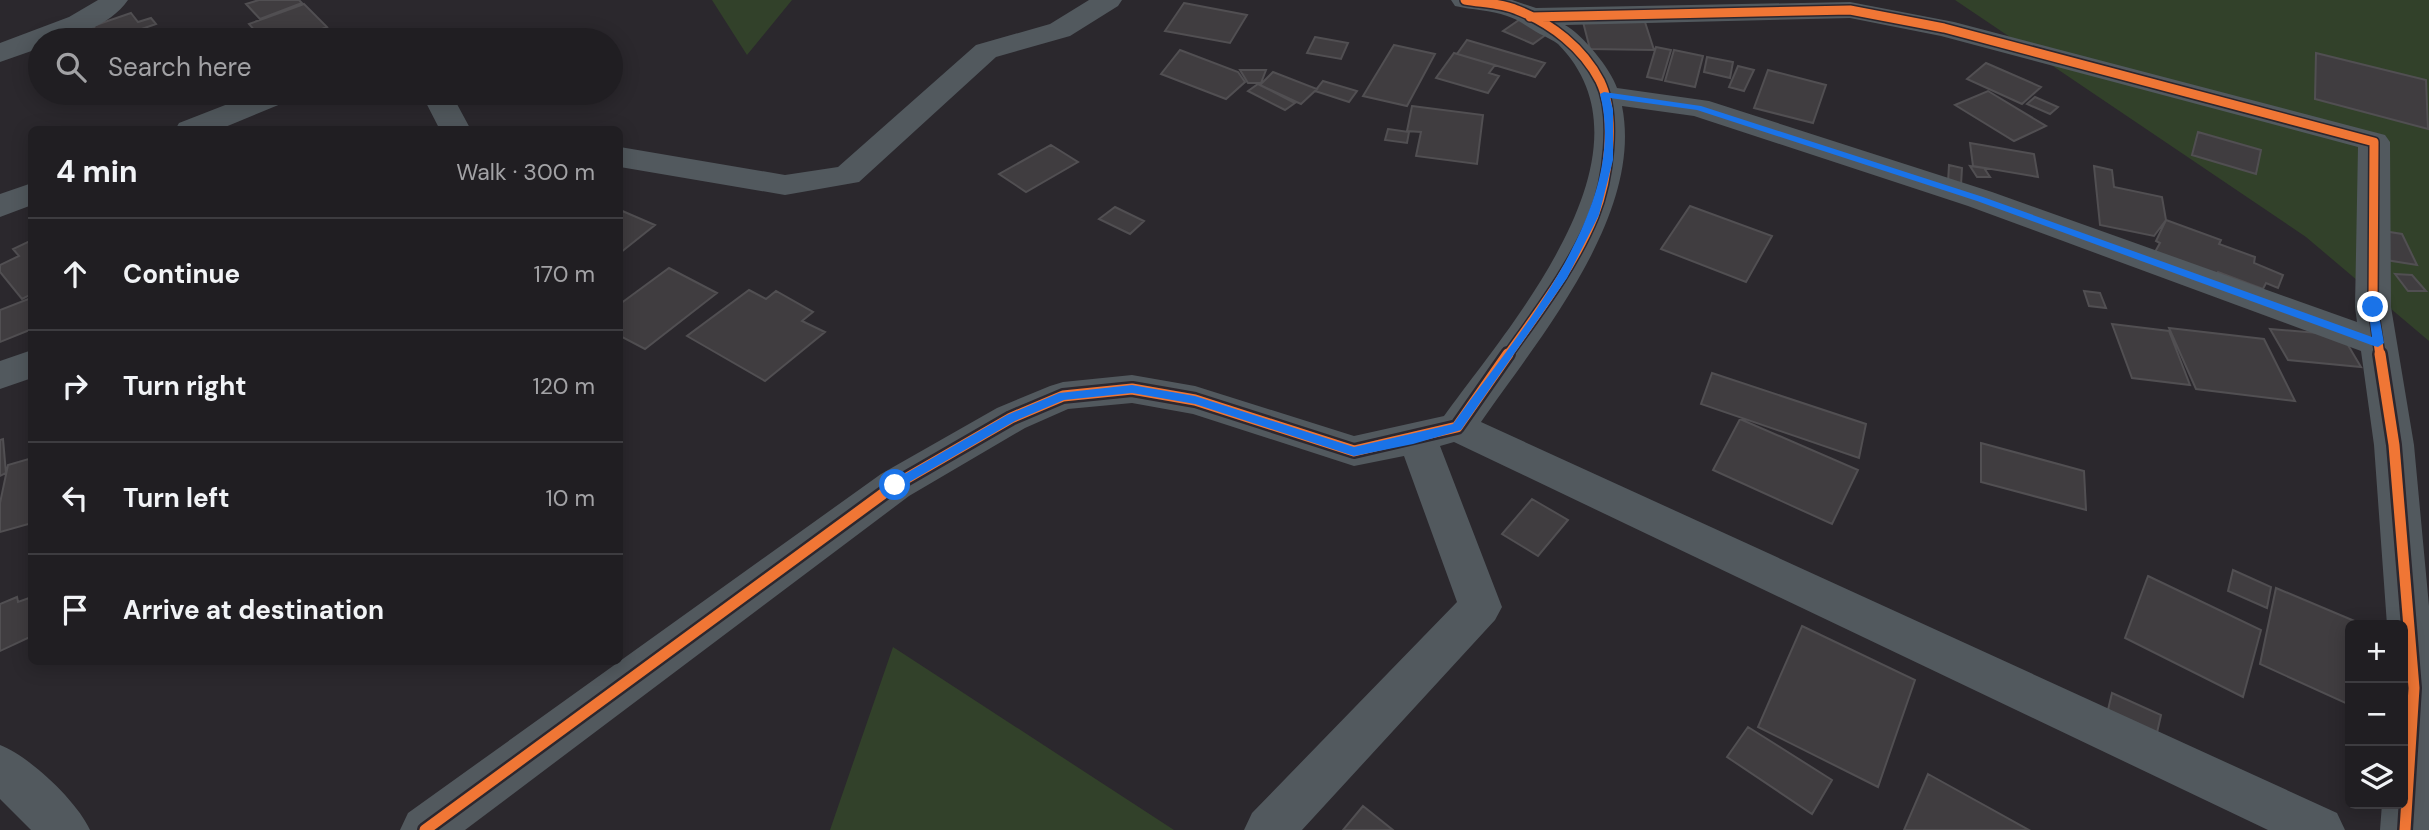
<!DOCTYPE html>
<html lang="en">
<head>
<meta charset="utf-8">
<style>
  :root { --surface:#201e22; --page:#2d2b2f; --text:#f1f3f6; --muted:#a2a2a5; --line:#3d3c40 }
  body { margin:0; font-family:"DM Sans",sans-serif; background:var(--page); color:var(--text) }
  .controls { position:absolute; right:21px; bottom:21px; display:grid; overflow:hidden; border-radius:10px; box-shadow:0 4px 18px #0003 }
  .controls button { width:63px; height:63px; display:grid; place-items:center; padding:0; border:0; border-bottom:2px solid var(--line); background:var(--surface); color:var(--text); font:35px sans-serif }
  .stop { position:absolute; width:21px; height:21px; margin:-16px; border:5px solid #1a73e8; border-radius:50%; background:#fff }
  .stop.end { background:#1a73e8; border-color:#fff; box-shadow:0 2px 7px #0008 }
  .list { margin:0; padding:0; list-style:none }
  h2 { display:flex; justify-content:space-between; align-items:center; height:91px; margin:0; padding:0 28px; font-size:30px }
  h2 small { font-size:23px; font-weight:400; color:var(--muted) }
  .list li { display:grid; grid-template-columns:46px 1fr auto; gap:21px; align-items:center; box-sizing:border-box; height:112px; padding:0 28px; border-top:2px solid var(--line) }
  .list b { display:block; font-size:26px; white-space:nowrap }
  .list em { font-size:23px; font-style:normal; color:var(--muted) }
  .icon { flex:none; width:38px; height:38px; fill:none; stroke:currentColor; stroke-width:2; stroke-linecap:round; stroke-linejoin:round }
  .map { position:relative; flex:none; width:2429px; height:830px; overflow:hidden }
  .search { position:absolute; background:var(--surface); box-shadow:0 4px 18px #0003; left:28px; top:28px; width:595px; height:77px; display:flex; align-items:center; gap:18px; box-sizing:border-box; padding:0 24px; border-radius:38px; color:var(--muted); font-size:26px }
  .panel { position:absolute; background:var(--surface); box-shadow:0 4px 18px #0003; left:28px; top:126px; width:595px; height:539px; border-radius:10px }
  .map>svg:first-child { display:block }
  .green { fill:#32412a }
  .building { fill:#403d40; stroke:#514f52; stroke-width:2 }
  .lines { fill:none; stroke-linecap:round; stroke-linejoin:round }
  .minor { fill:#52595e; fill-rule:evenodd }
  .cycleway-far1-casing { stroke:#2c272e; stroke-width:12 }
  .cycleway-casing { stroke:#2c272e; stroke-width:16 }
  .cycleway-far1 { stroke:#f07635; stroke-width:9 }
  .cycleway { stroke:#f07635; stroke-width:11 }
  .route { fill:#1a73e8 }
</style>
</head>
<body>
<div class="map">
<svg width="2429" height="830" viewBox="0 0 2429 830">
  <rect width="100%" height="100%" fill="#2b282d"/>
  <path class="green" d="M 712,0 L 792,0 L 747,55 Z
    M 1955,0 L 2429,0 L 2429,341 L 2306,237 Z
    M 893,647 L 1174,830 L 830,830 Z"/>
  <path class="building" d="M 259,0 L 299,0 L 302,3 L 260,19 L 246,4 Z
    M 1184,3 L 1247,15 L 1230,43 L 1165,31 Z
    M 304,4 L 327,27 L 292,40 L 284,31 L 276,34 L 281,39 L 263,40 L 249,24 Z
    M 131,13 L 138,22 L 151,18 L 156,24 L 110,40 L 104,40 L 93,26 Z
    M 1522,18 L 1551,31 L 1533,44 L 1503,31 Z
    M 1582,18 L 1644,19 L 1654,50 L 1590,49 Z
    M 1315,37 L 1348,43 L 1341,59 L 1307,53 Z
    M 1467,40 L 1545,63 L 1535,77 L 1457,54 Z
    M 1394,45 L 1435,54 L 1407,106 L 1363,96 Z
    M 1656,47 L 1671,50 L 1662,80 L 1647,77 Z
    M 1180,50 L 1238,72 L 1245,82 L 1226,99 L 1161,74 Z
    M 1674,50 L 1703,56 L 1695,87 L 1665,81 Z
    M 1454,53 L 1495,65 L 1489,73 L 1499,76 L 1488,93 L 1436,78 Z
    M 2316,53 L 2426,80 L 2428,129 L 2315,99 Z
    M 1707,57 L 1733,62 L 1730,78 L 1704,72 Z
    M 1986,63 L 2041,87 L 2022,104 L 1967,79 Z
    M 1738,66 L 1754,70 L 1744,91 L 1729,87 Z
    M 1240,70 L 1266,70 L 1261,83 L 1248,83 Z
    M 1768,70 L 1826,85 L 1813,123 L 1754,108 Z
    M 1273,72 L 1317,89 L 1301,104 L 1260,85 Z
    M 1323,81 L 1357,91 L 1349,102 L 1315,91 Z
    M 1258,84 L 1295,103 L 1285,110 L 1248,91 Z
    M 1988,91 L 2046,126 L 2014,141 L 1955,105 Z
    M 2035,97 L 2058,107 L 2050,114 L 2027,104 Z
    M 1412,106 L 1483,115 L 1477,164 L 1416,156 L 1421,132 L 1407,131 Z
    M 1388,129 L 1409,132 L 1407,143 L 1385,140 Z
    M 2198,132 L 2261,150 L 2256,174 L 2192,155 Z
    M 1970,143 L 2034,154 L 2038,177 L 1973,166 Z
    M 1051,145 L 1078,162 L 1026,192 L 999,174 Z
    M 1949,165 L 1962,168 L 1961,185 L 1948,182 Z
    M 1970,166 L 1984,168 L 1990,177 L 1977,177 Z
    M 2094,166 L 2112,170 L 2114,187 L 2162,197 L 2166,220 L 2154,236 L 2100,225 Z
    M 1690,206 L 1772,236 L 1746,282 L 1661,249 Z
    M 1115,207 L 1144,221 L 1130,234 L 1099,219 Z
    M 620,210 L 655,225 L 620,253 Z
    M 2166,220 L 2221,240 L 2219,244 L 2255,257 L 2254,263 L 2283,275 L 2278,288 L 2266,283 L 2263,289 L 2218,272 L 2216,276 L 2155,252 L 2160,243 L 2156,241 Z
    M 2371,229 L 2402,234 L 2417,265 L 2386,260 Z
    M 32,240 L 32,294 L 22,299 L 0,272 L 0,265 L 19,256 L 13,249 Z
    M 669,268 L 717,293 L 645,349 L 620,336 L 620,304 Z
    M 2395,274 L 2412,275 L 2426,291 L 2408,291 Z
    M 749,290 L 766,299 L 776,291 L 813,312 L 802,321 L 825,332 L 765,381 L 687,336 Z
    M 2084,291 L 2100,293 L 2106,308 L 2089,306 Z
    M 31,298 L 32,329 L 0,342 L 0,310 Z
    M 2112,324 L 2169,331 L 2190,385 L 2132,378 Z
    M 2169,328 L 2264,339 L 2295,401 L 2196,389 Z
    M 2270,329 L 2342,335 L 2361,367 L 2288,360 Z
    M 1712,373 L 1866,424 L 1859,458 L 1701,404 Z
    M 1740,419 L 1858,470 L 1832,524 L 1713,470 Z
    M 3,439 L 6,473 L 0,476 L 0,440 Z
    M 1981,443 L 2084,471 L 2086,510 L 1981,482 Z
    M 32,458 L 32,523 L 0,532 L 0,503 L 8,465 Z
    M 1532,499 L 1568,520 L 1538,556 L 1502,534 Z
    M 2233,570 L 2271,587 L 2267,608 L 2228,591 Z
    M 2148,576 L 2261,630 L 2243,697 L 2125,638 Z
    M 2276,588 L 2364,625 L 2350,625 L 2350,705 L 2260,664 Z
    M 17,597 L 18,602 L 32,597 L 32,636 L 0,651 L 0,604 Z
    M 1802,626 L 1915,680 L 1878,787 L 1758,727 Z
    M 2112,693 L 2161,715 L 2156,737 L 2107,714 Z
    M 1748,727 L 1832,780 L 1812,814 L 1727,757 Z
    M 1928,774 L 2029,830 L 1904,830 Z
    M 1363,806 L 1393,830 L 1343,830 Z"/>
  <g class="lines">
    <path class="minor" d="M 98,0 L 128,0 C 110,26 71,40 40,40 L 40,48 L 0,62 L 0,43 L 69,17 Z
      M 1089,0 L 1122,0 L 1118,6 L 1070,36 L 996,57 L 859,182 L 785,195 L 620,167 L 620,147 L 785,175 L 838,167 L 976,45 L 1050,24 Z
      M 1451,0 L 1512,0 L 1536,8 L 1850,2 L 1954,22 L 2385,135 L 2390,142 L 2391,307 L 2414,445 L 2429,606 L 2429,830 L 2380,830 L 2382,804 L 2403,804 L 2403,625 L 2387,625 L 2374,445 L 2361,351 L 1968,206 L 1694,116 L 1622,106 C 1644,215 1539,338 1481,422 L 2337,813 L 2345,830 L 2268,830 L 1454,442 L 1440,446 L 1502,607 L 1495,620 L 1302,830 L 1244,830 L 1252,813 L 1457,602 L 1404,456 L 1354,466 L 1193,414 L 1132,403 L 1068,409 L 1025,428 L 909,496 L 465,830 L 400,830 L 408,813 L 881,474 L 997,408 L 1050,386 L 1063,382 L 1132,375 L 1195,386 L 1354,436 L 1444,416 C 1508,327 1665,152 1558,44 C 1553,40 1546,37 1540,34 C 1529,28 1518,19 1507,16 C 1491,10 1472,10 1455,6 ZM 1850,18 L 1941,36 L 2358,147 L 2355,307 L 2357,322 L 1992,192 L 1709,101 L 1617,88 C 1611,69 1582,34 1565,25 Z
      M 256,93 L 297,93 L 293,99 L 218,130 L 175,130 L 179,123 Z
      M 421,93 L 451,93 L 471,130 L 440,130 Z
      M 32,183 L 32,205 L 0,217 L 0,194 Z
      M 32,350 L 32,378 L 0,389 L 0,361 Z
      M 0,745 C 29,756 77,801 90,830 L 31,830 L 0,799 Z"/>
    <g class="cycleway-far1-casing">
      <path id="cycleway-far1" d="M 1465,0 C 1481,3 1502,3 1517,10 C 1551,23 1583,48 1600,81 C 1617,116 1608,181 1594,216 C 1573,267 1539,311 1507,356
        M 1530,17 L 1850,10 L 1944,28 L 2374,142 L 2373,307 L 2380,356"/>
    </g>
    <g class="cycleway-casing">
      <path id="cycleway" d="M 2380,354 L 2394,445 L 2414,688 L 2405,830
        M 425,830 L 895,485 L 1011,418 L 1063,396 L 1132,389 L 1195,400 L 1354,451 L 1457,427 L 1508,354"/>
    </g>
    <use href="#cycleway-far1" class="cycleway-far1"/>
    <use href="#cycleway" class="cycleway"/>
  </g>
  <path class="route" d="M 1604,92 L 1701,106 L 1983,197 L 2372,337 L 2368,307 L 2377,304 L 2384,343 L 2378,347 L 2374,346 L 1977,201 L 1697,110 L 1610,98 L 1613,110 L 1613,160 L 1599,215 L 1567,278 L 1461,430 L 1413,444 L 1354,456 L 1195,404 L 1132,393 L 1064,400 L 1015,421 L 899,488 L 891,488 L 891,482 L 1007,415 L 1059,393 L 1132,385 L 1195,396 L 1354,447 L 1453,424 C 1515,337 1630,209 1600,94 Z"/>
</svg>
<div class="controls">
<button>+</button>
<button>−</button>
<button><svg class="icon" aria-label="layers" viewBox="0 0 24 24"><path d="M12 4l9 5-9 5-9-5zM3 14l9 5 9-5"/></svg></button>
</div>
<div class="stop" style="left:895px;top:485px"></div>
<div class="stop end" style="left:2373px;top:307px"></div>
<div class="search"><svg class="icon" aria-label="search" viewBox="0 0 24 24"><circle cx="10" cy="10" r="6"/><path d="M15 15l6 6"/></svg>Search here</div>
<section class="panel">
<h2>4 min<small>Walk · 300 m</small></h2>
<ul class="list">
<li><svg class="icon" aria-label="ahead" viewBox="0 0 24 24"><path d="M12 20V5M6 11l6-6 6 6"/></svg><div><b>Continue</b></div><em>170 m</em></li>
<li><svg class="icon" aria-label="right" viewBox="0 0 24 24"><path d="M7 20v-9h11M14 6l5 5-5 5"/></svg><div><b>Turn right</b></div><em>120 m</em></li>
<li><svg class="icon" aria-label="left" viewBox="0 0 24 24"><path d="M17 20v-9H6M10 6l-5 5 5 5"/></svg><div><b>Turn left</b></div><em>10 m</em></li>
<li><svg class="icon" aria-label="arrive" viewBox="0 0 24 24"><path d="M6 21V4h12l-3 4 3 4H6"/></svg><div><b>Arrive at destination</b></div></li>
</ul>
</section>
</div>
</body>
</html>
